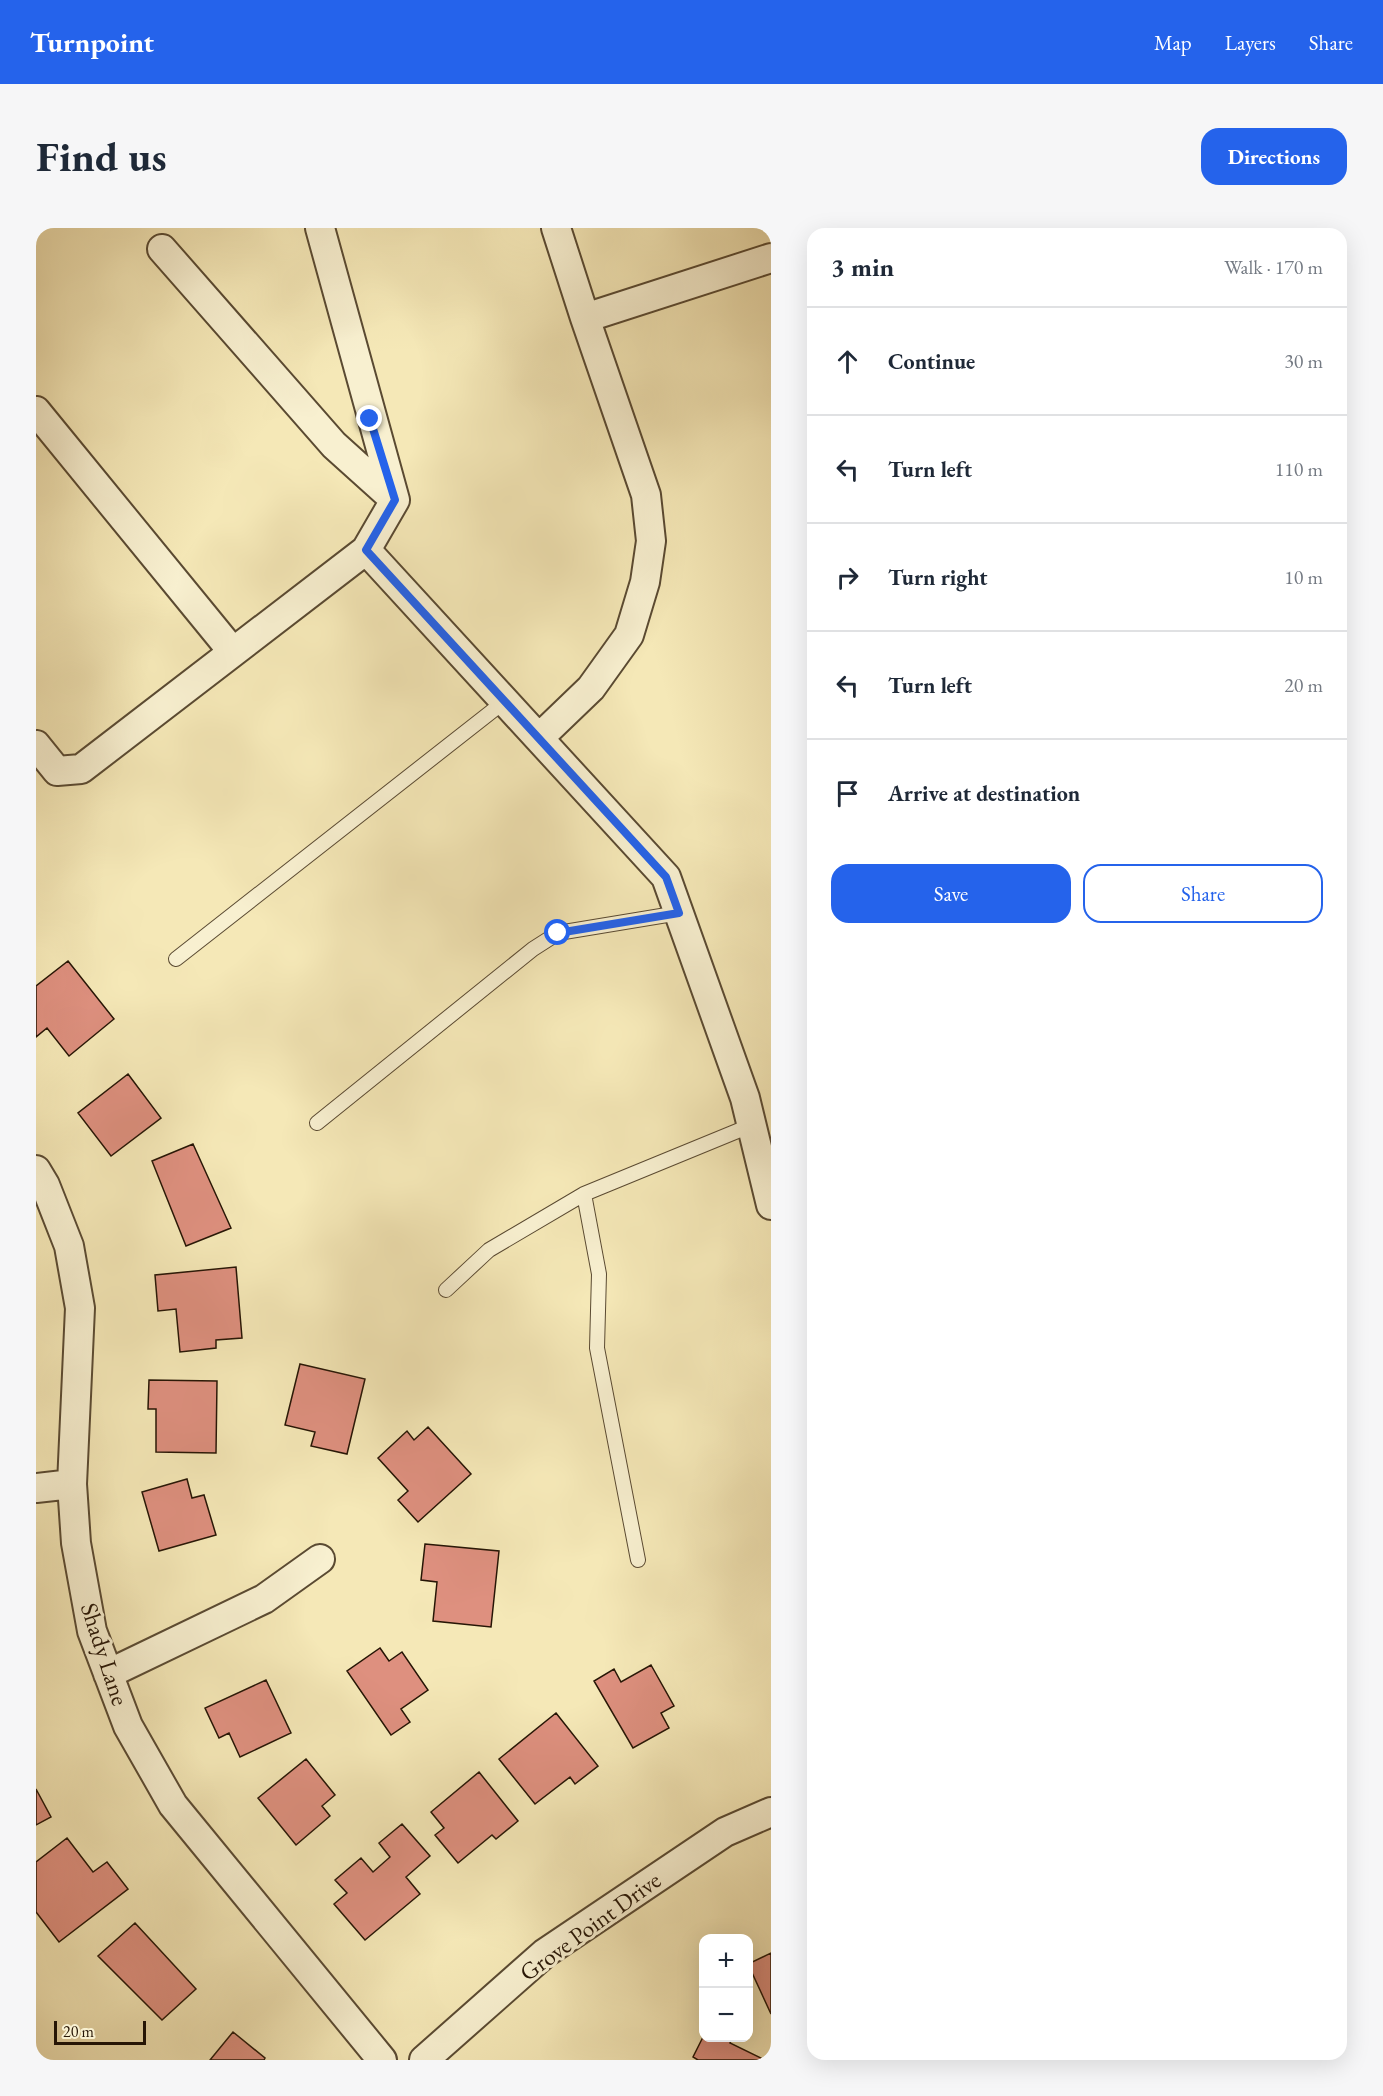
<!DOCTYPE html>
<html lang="en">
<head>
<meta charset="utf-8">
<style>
  :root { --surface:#fff; --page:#f6f6f7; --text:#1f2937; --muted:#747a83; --line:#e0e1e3; --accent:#2563eb }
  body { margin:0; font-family:"EB Garamond",serif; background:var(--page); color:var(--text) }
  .controls { position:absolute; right:18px; bottom:18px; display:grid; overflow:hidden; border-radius:12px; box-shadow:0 6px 24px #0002 }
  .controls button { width:54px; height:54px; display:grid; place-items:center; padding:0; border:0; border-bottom:2px solid var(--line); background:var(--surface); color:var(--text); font:30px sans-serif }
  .scale { position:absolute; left:18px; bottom:15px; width:92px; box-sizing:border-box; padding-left:6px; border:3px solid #261505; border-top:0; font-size:16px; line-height:21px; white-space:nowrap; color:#261505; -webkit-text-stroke:4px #f8f0d0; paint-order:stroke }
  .stop { position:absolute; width:18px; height:18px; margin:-14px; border:4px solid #2563eb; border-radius:50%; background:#fff }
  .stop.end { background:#2563eb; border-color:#fff; box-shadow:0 2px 6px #0008 }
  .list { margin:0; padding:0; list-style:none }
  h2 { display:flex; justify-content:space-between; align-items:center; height:78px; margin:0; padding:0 24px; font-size:26px }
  h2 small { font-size:20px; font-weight:400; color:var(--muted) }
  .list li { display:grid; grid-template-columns:39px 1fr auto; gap:18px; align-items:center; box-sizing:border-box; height:108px; padding:0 24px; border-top:2px solid var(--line) }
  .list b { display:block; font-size:22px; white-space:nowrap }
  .list em { font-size:20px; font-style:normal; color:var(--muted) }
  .actions { display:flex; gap:12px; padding:18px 24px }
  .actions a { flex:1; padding:14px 0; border:2px solid var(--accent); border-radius:18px; text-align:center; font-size:21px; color:var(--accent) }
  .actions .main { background:var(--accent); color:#fff }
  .icon { flex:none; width:33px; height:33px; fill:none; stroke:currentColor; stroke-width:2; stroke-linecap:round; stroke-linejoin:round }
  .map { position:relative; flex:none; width:735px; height:1832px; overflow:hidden; border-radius:18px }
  header { display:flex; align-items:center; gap:36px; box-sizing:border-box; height:84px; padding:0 30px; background:var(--accent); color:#fff }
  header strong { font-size:28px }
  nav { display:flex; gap:33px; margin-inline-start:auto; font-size:21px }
  .intro { display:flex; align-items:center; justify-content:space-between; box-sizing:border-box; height:144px; padding:0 36px }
  h1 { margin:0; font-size:42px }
  .button { padding:15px 27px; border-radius:18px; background:var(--accent); color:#fff; font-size:21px; font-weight:700 }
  main { display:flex; gap:36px; padding:0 36px }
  aside { flex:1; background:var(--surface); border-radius:18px; box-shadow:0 6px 24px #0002 }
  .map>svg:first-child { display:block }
  .building { fill:#de907f; stroke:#261505; stroke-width:1.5 }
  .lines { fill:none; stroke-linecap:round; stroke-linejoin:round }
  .lane-casing { stroke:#5a4a32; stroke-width:16 }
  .street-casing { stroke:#5a4a32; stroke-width:32 }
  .lane { stroke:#f8f0d0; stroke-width:14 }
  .street { stroke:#f8f0d0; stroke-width:28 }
  .route { stroke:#2563eb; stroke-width:8 }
  .labels { text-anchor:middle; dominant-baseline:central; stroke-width:6; stroke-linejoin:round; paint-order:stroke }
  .street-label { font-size:24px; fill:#261505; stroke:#f8f0d0 }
</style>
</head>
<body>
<header>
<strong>Turnpoint</strong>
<nav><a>Map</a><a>Layers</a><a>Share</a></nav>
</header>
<div class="intro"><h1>Find us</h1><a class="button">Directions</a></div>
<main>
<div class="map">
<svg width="735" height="1832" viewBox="0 0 735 1832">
  <rect width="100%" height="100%" fill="#f5e8b7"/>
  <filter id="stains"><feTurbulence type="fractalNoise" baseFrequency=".00333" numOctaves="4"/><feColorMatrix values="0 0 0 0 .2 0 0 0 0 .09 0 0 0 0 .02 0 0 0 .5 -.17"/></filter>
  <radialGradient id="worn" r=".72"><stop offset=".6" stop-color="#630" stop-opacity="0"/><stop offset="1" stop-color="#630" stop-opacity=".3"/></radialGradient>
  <path class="building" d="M 32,733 L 78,791 L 33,828 L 11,800 L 0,809 L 0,758 Z
    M 92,846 L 125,890 L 75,928 L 42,885 Z
    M 157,916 L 195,1000 L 150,1018 L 116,933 Z
    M 200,1039 L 206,1110 L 180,1112 L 180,1120 L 144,1124 L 140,1081 L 122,1083 L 119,1047 Z
    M 264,1136 L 329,1151 L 311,1226 L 275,1218 L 279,1204 L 249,1197 Z
    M 113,1152 L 181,1153 L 180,1225 L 120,1224 L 120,1181 L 112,1181 Z
    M 392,1199 L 435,1246 L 382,1294 L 362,1272 L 372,1263 L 342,1230 L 371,1203 L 378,1212 Z
    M 151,1251 L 156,1270 L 168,1267 L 180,1307 L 123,1323 L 106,1264 Z
    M 389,1316 L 463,1323 L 455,1399 L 397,1393 L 401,1354 L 385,1352 Z
    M 344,1420 L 353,1433 L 366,1424 L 392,1462 L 365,1481 L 374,1494 L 355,1507 L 311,1443 Z
    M 615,1437 L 638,1478 L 625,1485 L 633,1500 L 597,1520 L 558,1453 L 578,1441 L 585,1454 Z
    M 230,1452 L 255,1505 L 204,1529 L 193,1505 L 183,1510 L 169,1480 Z
    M 520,1485 L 562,1538 L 539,1556 L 534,1549 L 499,1576 L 463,1531 Z
    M 270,1531 L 299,1567 L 286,1578 L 294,1588 L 260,1617 L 222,1570 Z
    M 443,1544 L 482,1593 L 460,1611 L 456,1607 L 422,1635 L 399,1607 L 408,1600 L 395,1584 Z
    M 0,1561 L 15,1589 L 0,1597 Z
    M 366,1596 L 394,1628 L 370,1649 L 384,1666 L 329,1712 L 298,1676 L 311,1665 L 299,1652 L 325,1630 L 337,1644 L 354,1629 L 343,1615 Z
    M 31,1610 L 57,1644 L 71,1634 L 92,1661 L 23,1714 L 0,1684 L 0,1634 Z
    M 99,1695 L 160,1761 L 126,1792 L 62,1728 Z
    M 735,1725 L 735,1786 L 712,1736 Z
    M 197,1804 L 229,1830 L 228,1832 L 174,1832 Z
    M 668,1807 L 668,1810 L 697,1810 L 694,1815 L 729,1832 L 662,1832 L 657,1829 Z"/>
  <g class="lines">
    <g class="lane-casing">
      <path id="lane" d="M 140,731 L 469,473
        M 281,895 L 497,721 L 522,705 L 643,685
        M 548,966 L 563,1046 L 561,1120 L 602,1332
        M 410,1062 L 453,1022 L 548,966 L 716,897"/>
    </g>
    <g class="street-casing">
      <path id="street" d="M 520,0 L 549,90
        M 126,21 L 298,217 L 359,272
        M 0,183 L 197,424
        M 330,322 L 630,649 L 709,870 L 735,977
        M 503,510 L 555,460 L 593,407 L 609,354 L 615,313 L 610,267 L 549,90 L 735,30
        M 0,517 L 21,543 L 45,541 L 330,322 L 359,272 L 284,0
        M 0,942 L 9,957 L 33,1018 L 44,1080 L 36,1256 L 40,1315 L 56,1403 L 92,1498 L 137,1577 L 346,1832
        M 0,1260 L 36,1256
        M 72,1446 L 228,1371 L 284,1331
        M 388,1832 L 509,1725 L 689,1604 L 735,1584"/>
    </g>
    <use href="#lane" class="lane"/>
    <use href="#street" class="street"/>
  </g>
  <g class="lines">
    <path class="route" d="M 334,191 L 359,272 L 330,322 L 630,649 L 643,685 L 522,705"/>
  </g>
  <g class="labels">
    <g class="street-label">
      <text transform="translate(69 1426) rotate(72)">Shady Lane</text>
      <text transform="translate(554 1698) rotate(-36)">Grove Point Drive</text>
    </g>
  </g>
  <rect width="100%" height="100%" filter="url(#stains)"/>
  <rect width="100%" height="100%" fill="url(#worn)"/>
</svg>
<div class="controls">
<button>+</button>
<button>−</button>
</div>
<div class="scale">20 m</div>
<div class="stop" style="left:522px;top:705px"></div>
<div class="stop end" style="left:334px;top:191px"></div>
</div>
<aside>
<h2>3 min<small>Walk · 170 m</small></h2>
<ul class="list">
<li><svg class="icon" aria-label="ahead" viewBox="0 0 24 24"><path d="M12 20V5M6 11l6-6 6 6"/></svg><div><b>Continue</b></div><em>30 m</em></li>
<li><svg class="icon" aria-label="left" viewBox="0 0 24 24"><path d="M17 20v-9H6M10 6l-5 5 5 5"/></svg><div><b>Turn left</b></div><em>110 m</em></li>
<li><svg class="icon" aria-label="right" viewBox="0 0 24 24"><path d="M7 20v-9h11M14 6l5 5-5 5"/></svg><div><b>Turn right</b></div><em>10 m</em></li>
<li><svg class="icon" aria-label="left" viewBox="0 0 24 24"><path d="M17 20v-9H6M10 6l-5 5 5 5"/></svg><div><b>Turn left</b></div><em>20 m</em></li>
<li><svg class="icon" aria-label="arrive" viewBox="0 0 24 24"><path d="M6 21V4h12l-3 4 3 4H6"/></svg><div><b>Arrive at destination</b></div></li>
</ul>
<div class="actions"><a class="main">Save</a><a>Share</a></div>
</aside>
</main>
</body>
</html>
